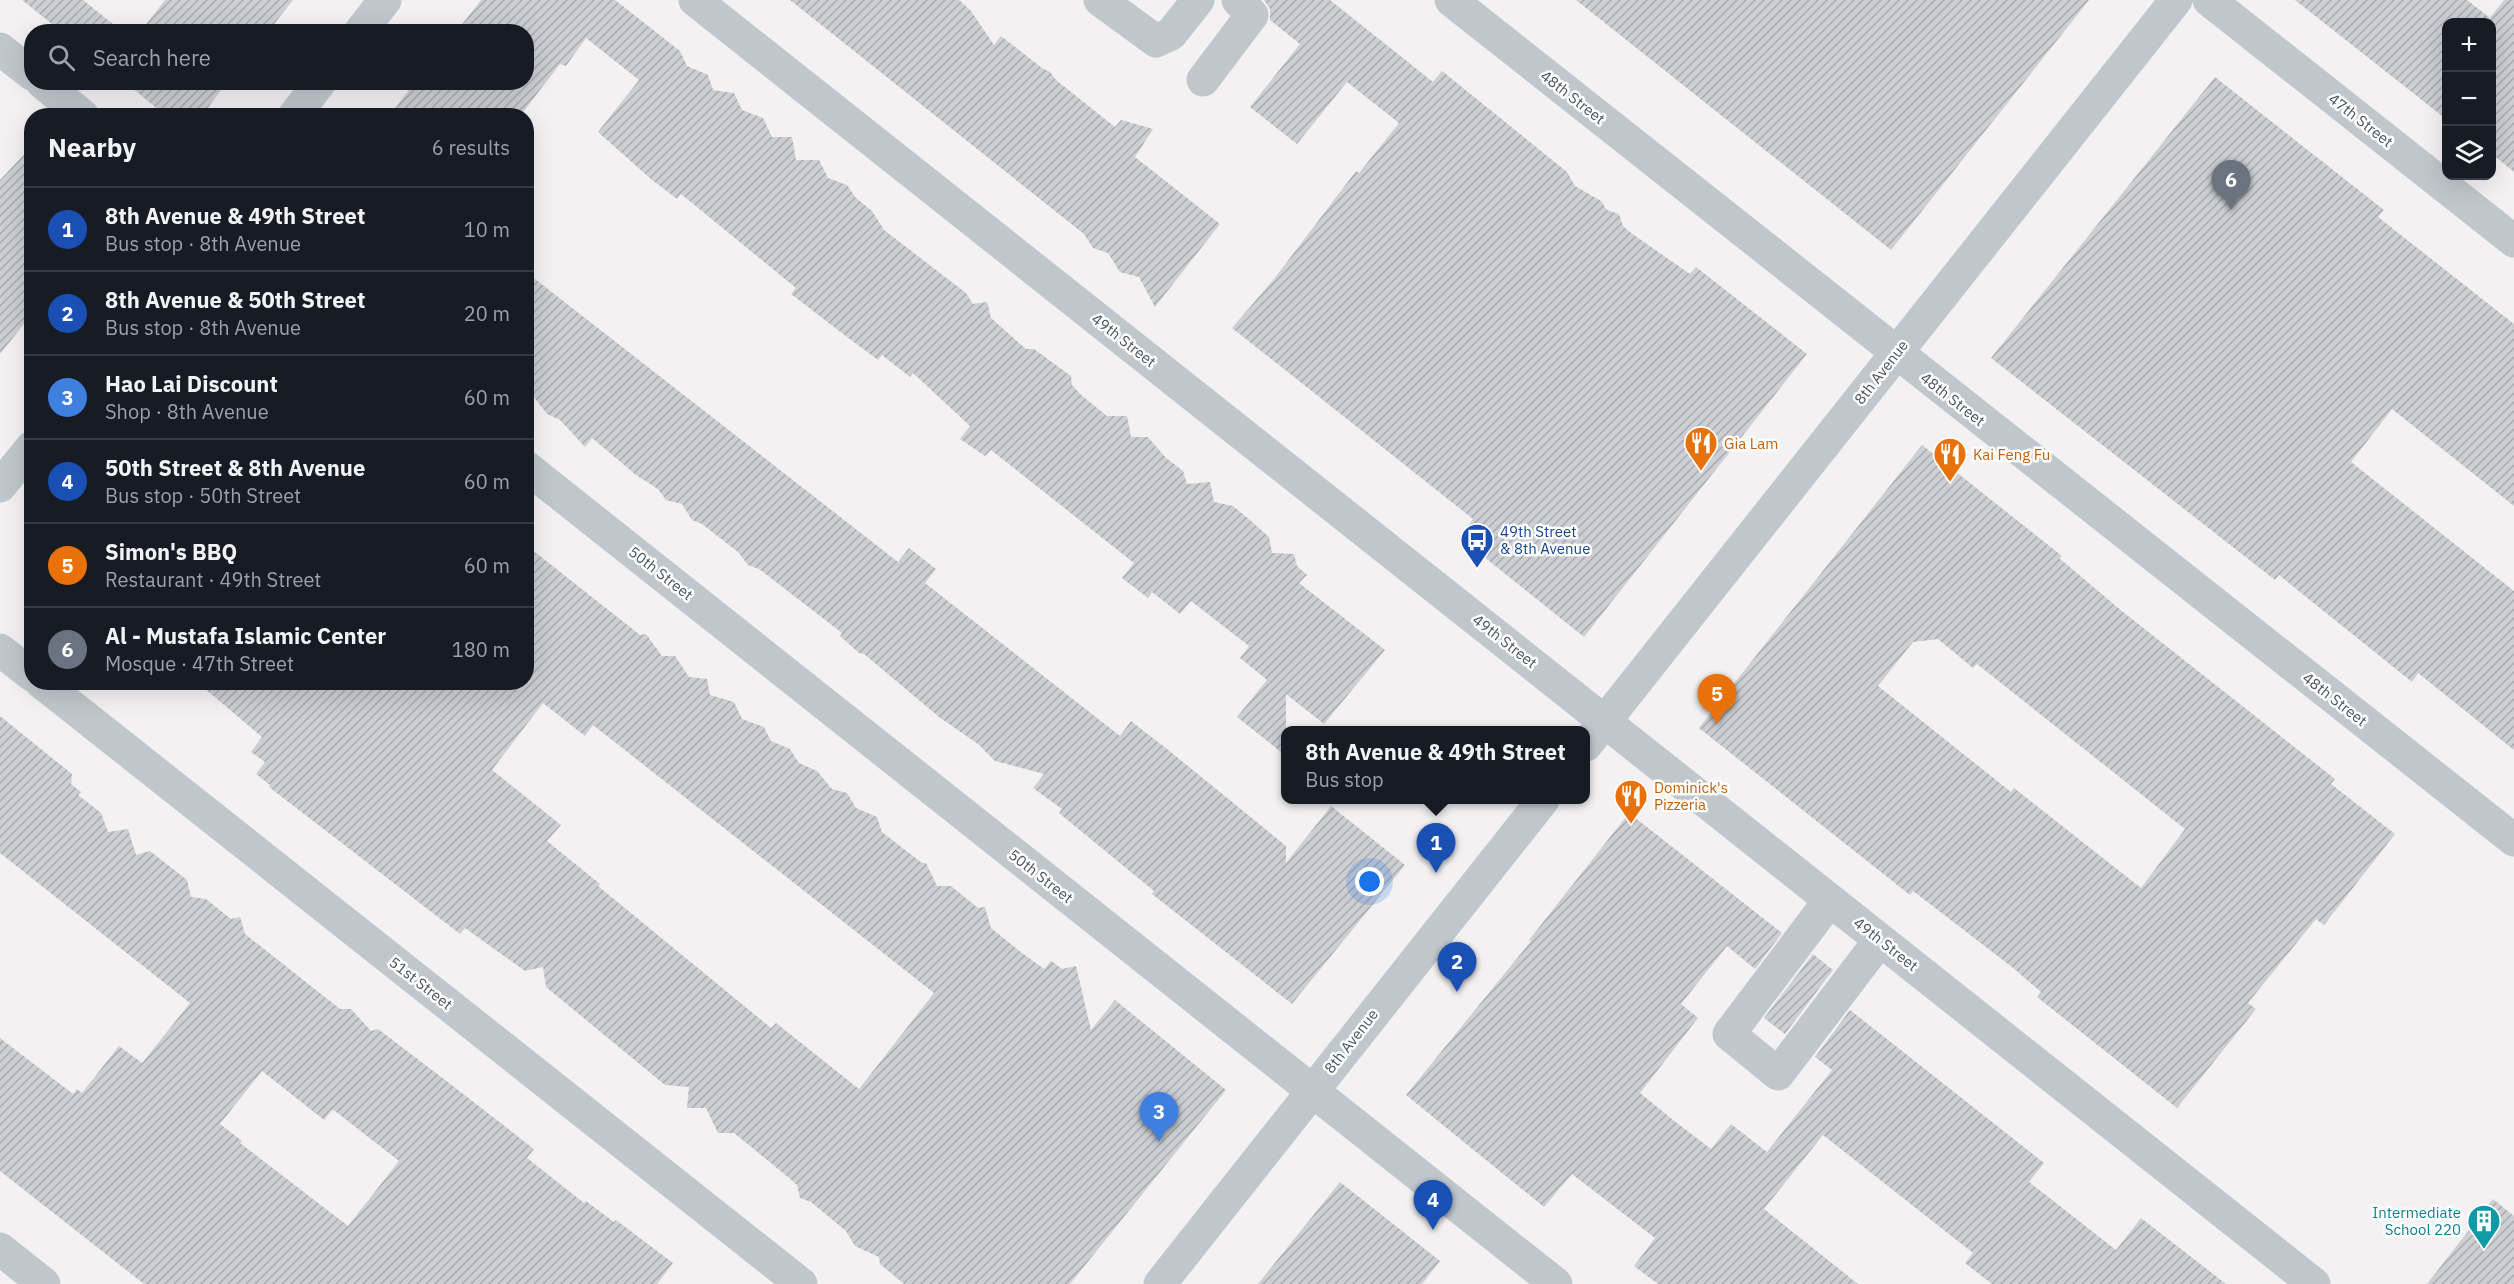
<!DOCTYPE html>
<html lang="en">
<head>
<meta charset="utf-8">
<style>
  :root { --surface:#171b24; --page:#242831; --text:#f1f3f6; --muted:#9ea1a6; --line:#363941; --accent:#2f79d0 }
  body { margin:0; font-family:"IBM Plex Sans",sans-serif; background:var(--page); color:var(--text) }
  .controls { position:absolute; right:18px; top:18px; display:grid; overflow:hidden; border-radius:12px; box-shadow:0 6px 24px #0002 }
  .controls button { width:54px; height:54px; display:grid; place-items:center; padding:0; border:0; border-bottom:2px solid var(--line); background:var(--surface); color:var(--text); font:30px sans-serif }
  .you { position:absolute; left:1370px; top:882px; width:21px; height:21px; margin:-15px; border:4px solid #fff; border-radius:50%; background:#1a73e8; box-shadow:0 0 0 9px #1a73e833 }
  .badge { display:grid; place-items:center; width:39px; height:39px; border-radius:50%; background:var(--accent); color:#fff; font-size:20px; font-weight:700 }
  .pin { position:absolute; translate:-50% -50px; filter:drop-shadow(0 2px 3px #0008) }
  .pin::after { content:''; position:absolute; top:32px; width:21px; height:18px; background:inherit; clip-path:polygon(0 0,100% 0,50% 100%) }
  .popup { position:absolute; left:1281px; top:726px; width:309px; height:78px; box-sizing:border-box; display:grid; place-content:center; border-radius:12px; background:var(--surface); filter:drop-shadow(0 2px 4px #0005); font-size:20px; white-space:nowrap; color:var(--muted) }
  .popup b { font-size:22px; color:var(--text) }
  .popup::after { content:''; position:absolute; left:50%; top:100%; margin-left:-12px; border:12px solid transparent; border-top-color:var(--surface) }
  .list { margin:0; padding:0; list-style:none }
  h2 { display:flex; justify-content:space-between; align-items:center; height:78px; margin:0; padding:0 24px; font-size:26px }
  h2 small { font-size:20px; font-weight:400; color:var(--muted) }
  .list li { display:grid; grid-template-columns:39px 1fr auto; gap:18px; align-items:center; box-sizing:border-box; height:84px; padding:0 24px; border-top:2px solid var(--line) }
  .list b { display:block; font-size:22px; white-space:nowrap }
  .list p { margin:0; font-size:20px; white-space:nowrap; color:var(--muted) }
  .list em { font-size:20px; font-style:normal; color:var(--muted) }
  .icon { flex:none; width:33px; height:33px; fill:none; stroke:currentColor; stroke-width:2; stroke-linecap:round; stroke-linejoin:round }
  .map { position:relative; flex:none; width:2514px; height:1284px; overflow:hidden }
  .search { position:absolute; background:var(--surface); box-shadow:0 6px 24px #0002; left:24px; top:24px; width:510px; height:66px; display:flex; align-items:center; gap:15px; box-sizing:border-box; padding:0 21px; border-radius:24px; color:var(--muted); font-size:22px }
  .panel { position:absolute; background:var(--surface); box-shadow:0 6px 24px #0002; left:24px; top:108px; width:510px; height:582px; border-radius:24px }
  .map>svg:first-child { display:block }
  .building { fill:url(#building-hatch); fill-rule:evenodd }
  .lines { fill:none; stroke-linecap:round; stroke-linejoin:round }
  .minor { stroke:#bfc6cc; stroke-width:33 }
  .labels { text-anchor:middle; dominant-baseline:central; stroke-width:5; stroke-linejoin:round; paint-order:stroke }
  .street-label { font-size:15px; fill:#4b555c; stroke:#fff }
  .food-label { font-size:15px; fill:#c56008; stroke:#fff; text-anchor:start }
  .transit-label { font-size:15px; fill:#164399; stroke:#fff; text-anchor:start }
  .culture-label { font-size:15px; fill:#0d838f; stroke:#fff; text-anchor:end }
</style>
</head>
<body>
<div class="map">
<svg width="2514" height="1284" viewBox="0 0 2514 1284">
  <defs>
    <pattern id="building-hatch" width="6" height="6" patternUnits="userSpaceOnUse" patternTransform="scale(1.5)"><rect width="6" height="6" fill="#ccced3"/><path d="M-1 1l2-2M0 6l6-6M5 7l2-2" fill="none" stroke="#a8aaae"/></pattern>
  </defs>
  <rect width="100%" height="100%" fill="#f3f1f1"/>
  <path class="building" d="M 22,0 L 83,0 L 123,32 L 62,32 Z
    M 165,0 L 293,0 L 268,32 L 140,32 Z
    M 481,0 L 615,0 L 680,51 L 687,66 L 708,75 L 713,90 L 734,93 L 742,110 L 763,118 L 772,137 L 792,137 L 796,160 L 819,160 L 828,178 L 847,185 L 856,198 L 872,211 L 884,230 L 966,293 L 973,304 L 987,302 L 991,318 L 1026,349 L 1034,349 L 1071,376 L 1072,385 L 1081,395 L 1107,416 L 1127,416 L 1131,437 L 1148,437 L 1166,458 L 1183,471 L 1187,484 L 1210,482 L 1214,502 L 1233,506 L 1251,521 L 1269,537 L 1272,553 L 1294,554 L 1297,566 L 1307,575 L 1299,583 L 1385,650 L 1324,724 L 1286,694 L 1286,756 L 1237,717 L 1267,680 L 1240,658 L 1249,646 L 1191,601 L 1180,614 L 1152,592 L 1148,598 L 1122,578 L 1134,563 L 991,450 L 985,456 L 960,439 L 970,426 L 913,373 L 910,377 L 882,355 L 878,360 L 847,337 L 791,294 L 796,288 L 681,194 L 677,199 L 652,180 L 598,132 L 639,80 L 586,38 L 566,66 L 560,64 L 520,116 L 389,116 L 415,82 L 526,82 L 526,32 L 456,32 Z
    M 790,0 L 959,0 L 971,11 L 994,45 L 1001,36 L 1042,68 L 1050,72 L 1056,80 L 1115,127 L 1121,120 L 1153,129 L 1135,157 L 1220,224 L 1155,307 L 1139,277 L 1120,272 L 1108,253 L 1093,248 L 1084,234 Z
    M 1264,0 L 1330,0 L 1433,82 L 1442,71 L 1567,172 L 1575,186 L 1601,201 L 1607,210 L 1619,214 L 1623,226 L 1631,233 L 1690,274 L 1696,267 L 1807,354 L 1584,637 L 1459,537 L 1473,519 L 1232,328 L 1274,279 L 1356,171 L 1359,173 L 1399,123 L 1347,82 L 1297,144 L 1250,107 L 1300,44 L 1270,20 L 1270,9 Z
    M 1576,0 L 2089,0 L 1891,250 Z
    M 2295,0 L 2467,0 L 2490,18 L 2504,0 L 2514,0 L 2514,172 L 2492,154 L 2492,22 L 2446,22 L 2446,119 Z
    M 2215,77 L 2384,210 L 2378,217 L 2514,324 L 2514,506 L 2392,409 L 2351,462 L 2514,591 L 2514,750 L 2418,673 L 2412,682 L 2279,575 L 2275,580 L 1991,358 Z
    M 125,82 L 227,82 L 202,116 L 166,116 Z
    M 32,146 L 32,314 L 0,354 L 0,180 Z
    M 526,272 L 898,562 L 909,548 L 936,569 L 925,583 L 1120,736 L 1131,721 L 1172,753 L 1286,846 L 1286,863 L 1331,806 L 1405,865 L 1292,1004 L 1152,894 L 1154,891 L 1059,813 L 1062,809 L 1033,788 L 1044,774 L 995,761 L 978,744 L 939,717 L 864,654 L 859,653 L 840,636 L 842,633 L 759,569 L 748,565 L 738,552 L 702,524 L 692,520 L 682,504 L 666,500 L 658,489 L 636,475 L 592,438 L 585,447 L 560,420 L 547,414 L 526,387 Z
    M 1922,445 L 2062,556 L 2059,558 L 2123,612 L 2335,779 L 2331,784 L 2395,834 L 2324,925 L 2316,919 L 2248,1003 L 2256,1009 L 2177,1108 L 2037,997 L 2041,992 L 2012,967 L 1913,891 L 1910,895 L 1699,728 ZM 1938,639 L 1973,668 L 1977,664 L 2185,829 L 2141,888 L 2014,788 L 2011,792 L 1878,686 L 1913,642 Z
    M 526,545 L 640,635 L 646,634 L 662,656 L 675,656 L 689,677 L 707,679 L 710,695 L 734,702 L 742,719 L 764,727 L 771,741 L 790,749 L 799,763 L 817,771 L 832,789 L 847,793 L 856,808 L 877,817 L 882,832 L 922,863 L 926,863 L 937,886 L 951,886 L 978,908 L 985,907 L 991,928 L 1022,953 L 1044,969 L 1051,961 L 1062,969 L 1076,966 L 1091,1030 L 1115,1000 L 1226,1090 L 1070,1284 L 904,1284 L 880,1264 L 879,1257 L 855,1246 L 846,1231 L 811,1202 L 800,1198 L 797,1185 L 788,1177 L 734,1133 L 718,1133 L 706,1108 L 687,1108 L 689,1087 L 665,1085 L 546,987 L 543,967 L 525,971 L 465,928 L 460,934 L 269,787 L 270,785 L 256,774 L 265,762 L 251,752 L 262,737 L 197,682 L 526,682 ZM 543,703 L 585,736 L 593,725 L 934,993 L 859,1089 L 776,1023 L 771,1028 L 598,886 L 600,884 L 547,841 L 561,825 L 492,770 Z
    M 0,716 L 72,774 L 71,784 L 81,792 L 78,795 L 101,813 L 108,832 L 128,829 L 136,855 L 150,851 L 187,880 L 191,897 L 206,899 L 231,919 L 240,917 L 245,934 L 340,1009 L 351,1009 L 371,1031 L 378,1029 L 449,1083 L 534,1149 L 527,1158 L 584,1203 L 586,1201 L 614,1222 L 616,1220 L 673,1263 L 657,1284 L 144,1284 L 0,1171 L 0,1038 L 73,1094 L 77,1089 L 82,1093 L 119,1046 L 142,1063 L 190,1003 L 0,853 ZM 262,1071 L 324,1120 L 332,1110 L 335,1111 L 399,1161 L 348,1226 L 240,1143 L 242,1141 L 220,1124 Z
    M 1629,813 L 1782,933 L 1755,969 L 1727,946 L 1681,1004 L 1698,1018 L 1640,1093 L 1673,1120 L 1711,1149 L 1731,1124 L 1767,1152 L 1832,1070 L 1815,1057 L 1850,1010 L 2044,1163 L 2029,1182 L 2116,1250 L 2141,1218 L 2226,1284 L 1992,1284 L 1965,1263 L 1973,1253 L 1823,1135 L 1764,1209 L 1858,1284 L 1658,1284 L 1634,1266 L 1655,1238 L 1572,1174 L 1544,1207 L 1406,1095 L 1531,941 L 1529,940 Z
    M 1813,954 L 1833,970 L 1785,1034 L 1764,1018 Z
    M 1340,1182 L 1440,1261 L 1422,1284 L 1258,1284 Z
    M 2493,1199 L 2514,1216 L 2514,1284 L 2427,1284 Z"/>
  <g class="lines">
    <path class="minor" d="M 695,0 L 2314,1284
      M 1100,0 L 1156,41 L 1171,34 L 1198,0
      M 1451,0 L 2514,840
      M 2209,0 L 2514,241
      M 360,32 L 385,0
      M 0,49 L 32,74
      M 1203,80 L 1252,15 L 1238,0
      M 42,82 L 83,116
      M 294,116 L 320,82
      M 526,467 L 1556,1284
      M 0,486 L 32,447
      M 0,650 L 32,675
      M 41,682 L 801,1284
      M 1586,745 L 2176,0
      M 1830,900 L 1729,1034 L 1778,1074 L 1880,940
      M 0,1249 L 44,1284
      M 1160,1284 L 1543,800"/>
  </g>
  <defs>
    <g id="restaurant-pin" transform="scale(1.725)"><path d="M0 17L-7.5 6A9.5 9.5 0 1 1 7.5 6Z" fill="#e8710a" stroke="#fff"/><path d="M-5-6h1v4h1v-4h1v4h1v-4h1v5L-1.5 .5V6h-2V.5L-5-1ZM5-6V6H3V1.5H1.5Q1.5-4 5-6Z" fill="#fff"/></g>
    <g id="bus-pin" transform="scale(1.725)"><path d="M0 17L-7.5 6A9.5 9.5 0 1 1 7.5 6Z" fill="#1a4fb4" stroke="#fff"/><path d="M-5-6H5V4H4V6H2V4H-2V6H-4V4H-5ZM-3.5-4V0h7V-4ZM-3.5 1.2v1.5H-2V1.2ZM2 1.2v1.5H3.5V1.2Z" fill="#fff"/></g>
    <g id="building-pin" transform="scale(1.725)"><path d="M0 17L-7.5 6A9.5 9.5 0 1 1 7.5 6Z" fill="#0f9aa8" stroke="#fff"/><path d="M-4-6H4V6H1V3H-1V6H-4ZM-2.5-4.3h1.7v1.8h-1.7ZM.8-4.3h1.7v1.8H.8ZM-2.5-1h1.7V.8h-1.7ZM.8-1h1.7V.8H.8Z" fill="#fff"/></g>
  </defs>
  <g fill-rule="evenodd">
    <use href="#restaurant-pin" x="1701" y="443"/>
    <use href="#restaurant-pin" x="1950" y="454"/>
    <use href="#bus-pin" x="1477" y="540"/>
    <use href="#restaurant-pin" x="1631" y="796"/>
    <use href="#building-pin" x="2484" y="1221"/>
  </g>
  <g class="labels">
    <g class="street-label">
      <text transform="translate(1573 97) rotate(38)">48th Street</text>
      <text transform="translate(2361 120) rotate(38)">47th Street</text>
      <text transform="translate(1124 340) rotate(38)">49th Street</text>
      <text transform="translate(1881 372) rotate(-52)">8th Avenue</text>
      <text transform="translate(1953 399) rotate(38)">48th Street</text>
      <text transform="translate(661 573) rotate(38)">50th Street</text>
      <text transform="translate(1505 641) rotate(38)">49th Street</text>
      <text transform="translate(2335 699) rotate(38)">48th Street</text>
      <text transform="translate(1041 876) rotate(38)">50th Street</text>
      <text transform="translate(1886 944) rotate(38)">49th Street</text>
      <text transform="translate(421 983) rotate(38)">51st Street</text>
      <text transform="translate(1351 1041) rotate(-52)">8th Avenue</text>
    </g>
    <g class="food-label">
      <text x="1724" y="443">Gia Lam</text>
      <text x="1973" y="454">Kai Feng Fu</text>
      <text x="1654" y="787">Dominick's<tspan x="1654" dy="17">Pizzeria</tspan></text>
    </g>
    <g class="transit-label">
      <text x="1500" y="531">49th Street<tspan x="1500" dy="17">&amp; 8th Avenue</tspan></text>
    </g>
    <g class="culture-label">
      <text x="2461" y="1212">Intermediate<tspan x="2461" dy="17">School 220</tspan></text>
    </g>
  </g>
</svg>
<div class="controls">
<button>+</button>
<button>−</button>
<button><svg class="icon" aria-label="layers" viewBox="0 0 24 24"><path d="M12 4l9 5-9 5-9-5zM3 14l9 5 9-5"/></svg></button>
</div>
<div class="you"></div>
<div class="pin badge" style="left:1436px;top:873px;background:#1a4fb4">1</div>
<div class="popup"><b>8th Avenue &amp; 49th Street</b>Bus stop</div>
<div class="pin badge" style="left:1457px;top:992px;background:#1a4fb4">2</div>
<div class="pin badge" style="left:1159px;top:1142px;background:#3f7fe0">3</div>
<div class="pin badge" style="left:1433px;top:1230px;background:#1a4fb4">4</div>
<div class="pin badge" style="left:1717px;top:724px;background:#e8710a">5</div>
<div class="pin badge" style="left:2231px;top:210px;background:#6b7280">6</div>
<div class="search"><svg class="icon" aria-label="search" viewBox="0 0 24 24"><circle cx="10" cy="10" r="6"/><path d="M15 15l6 6"/></svg>Search here</div>
<section class="panel">
<h2>Nearby<small>6 results</small></h2>
<ul class="list">
<li><span class="badge" style="background:#1a4fb4">1</span><div><b>8th Avenue &amp; 49th Street</b><p>Bus stop · 8th Avenue</p></div><em>10 m</em></li>
<li><span class="badge" style="background:#1a4fb4">2</span><div><b>8th Avenue &amp; 50th Street</b><p>Bus stop · 8th Avenue</p></div><em>20 m</em></li>
<li><span class="badge" style="background:#3f7fe0">3</span><div><b>Hao Lai Discount</b><p>Shop · 8th Avenue</p></div><em>60 m</em></li>
<li><span class="badge" style="background:#1a4fb4">4</span><div><b>50th Street &amp; 8th Avenue</b><p>Bus stop · 50th Street</p></div><em>60 m</em></li>
<li><span class="badge" style="background:#e8710a">5</span><div><b>Simon's BBQ</b><p>Restaurant · 49th Street</p></div><em>60 m</em></li>
<li><span class="badge" style="background:#6b7280">6</span><div><b>Al - Mustafa Islamic Center</b><p>Mosque · 47th Street</p></div><em>180 m</em></li>
</ul>
</section>
</div>
</body>
</html>
